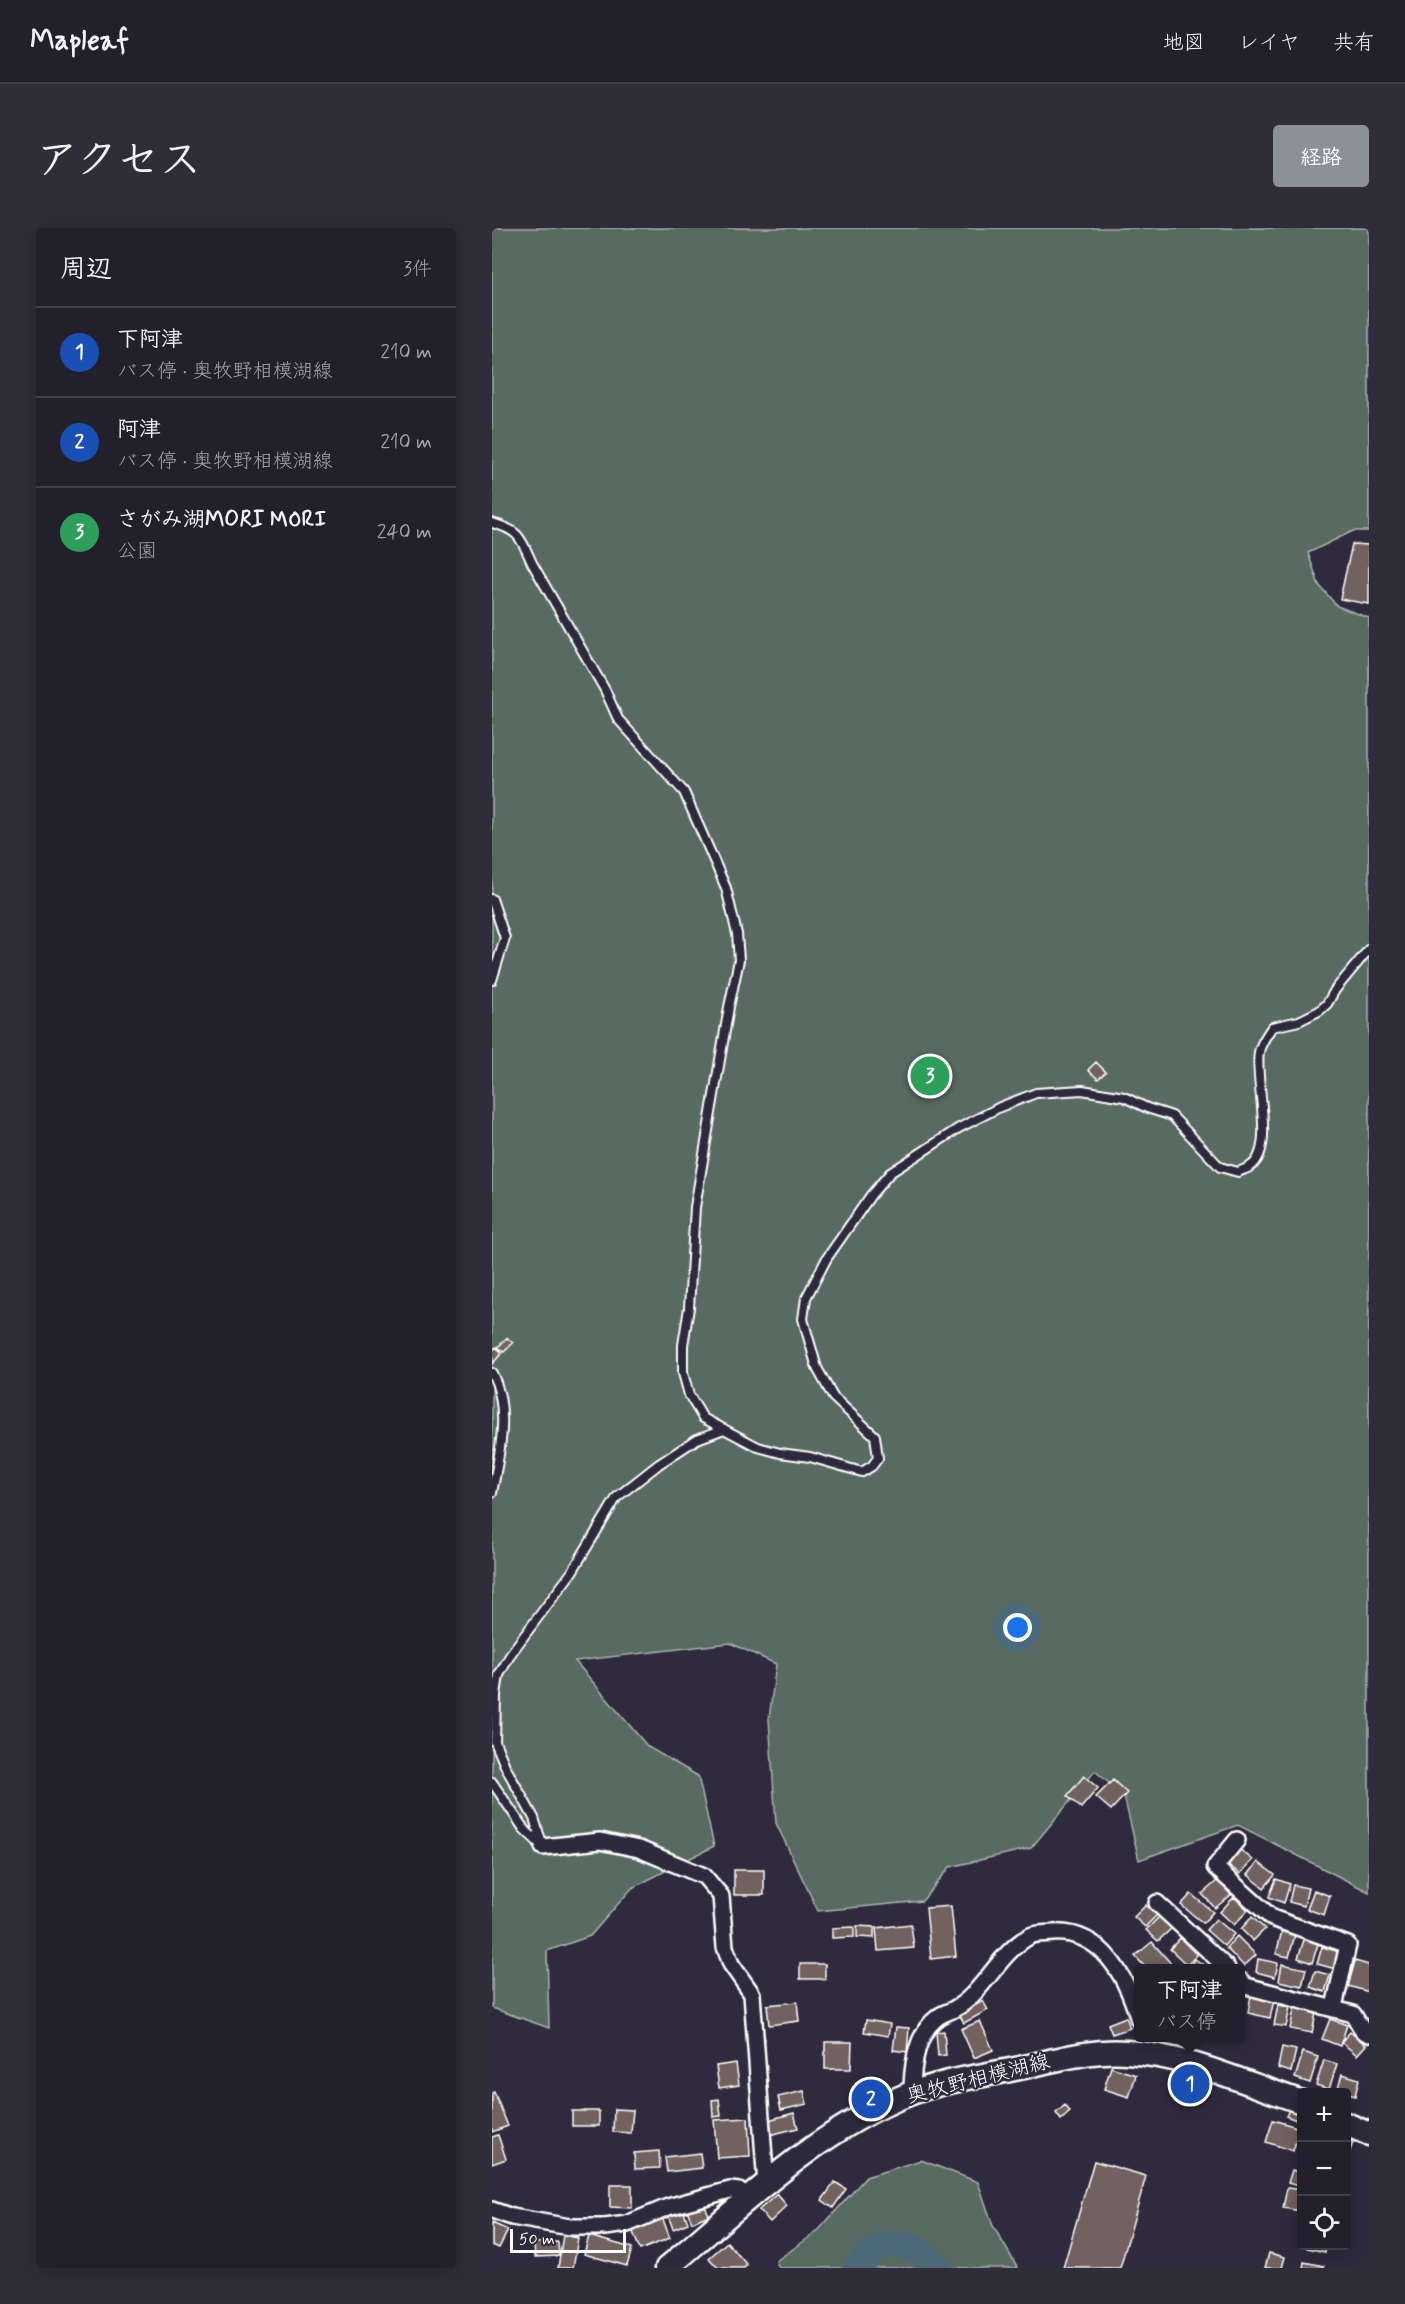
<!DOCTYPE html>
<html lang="ja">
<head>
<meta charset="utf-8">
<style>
  :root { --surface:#23202e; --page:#2f2d3a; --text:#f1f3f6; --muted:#a3a3aa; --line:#403e4a; --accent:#8c9099 }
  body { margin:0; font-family:Mynerve,"Klee One",sans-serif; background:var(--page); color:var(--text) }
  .controls { position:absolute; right:18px; bottom:18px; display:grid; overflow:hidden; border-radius:6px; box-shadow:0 3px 15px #0003 }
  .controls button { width:54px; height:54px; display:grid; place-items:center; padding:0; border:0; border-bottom:2px solid var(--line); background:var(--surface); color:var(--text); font:30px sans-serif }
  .scale { position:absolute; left:18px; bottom:15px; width:116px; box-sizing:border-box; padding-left:6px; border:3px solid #fff; border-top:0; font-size:16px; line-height:21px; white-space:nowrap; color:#fff; -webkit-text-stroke:4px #2f2a3d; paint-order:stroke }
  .you { position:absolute; left:526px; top:1400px; width:21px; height:21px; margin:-15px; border:4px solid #fff; border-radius:50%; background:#1a73e8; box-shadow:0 0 0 9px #1a73e833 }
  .badge { display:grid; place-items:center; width:39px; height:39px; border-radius:50%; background:var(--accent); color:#fff; font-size:20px; font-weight:700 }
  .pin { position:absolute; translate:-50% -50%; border:3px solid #fff; box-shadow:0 2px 6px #0006 }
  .popup { position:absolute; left:642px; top:1736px; width:111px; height:78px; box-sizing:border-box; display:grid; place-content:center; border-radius:6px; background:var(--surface); filter:drop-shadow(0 2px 4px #0005); font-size:20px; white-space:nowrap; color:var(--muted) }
  .popup b { font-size:22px; color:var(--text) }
  .popup::after { content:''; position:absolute; left:50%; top:100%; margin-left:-12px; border:12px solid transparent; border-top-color:var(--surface) }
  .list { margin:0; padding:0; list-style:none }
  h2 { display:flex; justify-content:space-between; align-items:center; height:78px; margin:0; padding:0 24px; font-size:26px }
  h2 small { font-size:20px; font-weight:400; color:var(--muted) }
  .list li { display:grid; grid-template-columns:39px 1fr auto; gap:18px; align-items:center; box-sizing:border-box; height:90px; padding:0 24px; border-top:2px solid var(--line) }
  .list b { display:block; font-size:22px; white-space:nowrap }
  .list p { margin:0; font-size:20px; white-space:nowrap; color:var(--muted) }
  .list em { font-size:20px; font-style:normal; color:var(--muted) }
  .icon { flex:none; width:33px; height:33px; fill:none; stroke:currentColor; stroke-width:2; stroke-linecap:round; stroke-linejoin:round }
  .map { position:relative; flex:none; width:877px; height:2040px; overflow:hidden; border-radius:6px }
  header { display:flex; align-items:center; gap:36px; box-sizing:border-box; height:84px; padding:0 30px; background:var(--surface); border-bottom:2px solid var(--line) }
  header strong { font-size:28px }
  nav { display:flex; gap:33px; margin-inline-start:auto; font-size:21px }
  .intro { display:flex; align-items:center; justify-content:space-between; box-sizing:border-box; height:144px; padding:0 36px }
  h1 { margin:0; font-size:42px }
  .button { padding:15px 27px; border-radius:6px; background:var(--accent); color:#fff; font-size:21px; font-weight:700 }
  main { display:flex; gap:36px; padding:0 36px }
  aside { flex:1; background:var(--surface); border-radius:6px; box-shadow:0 3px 15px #0003 }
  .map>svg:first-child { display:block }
  .green { fill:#596a62; stroke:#acb4b0; stroke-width:1.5 }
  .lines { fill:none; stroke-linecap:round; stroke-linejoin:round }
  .river { stroke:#4e6778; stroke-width:27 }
  .building { fill:#72625f; stroke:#fff; stroke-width:1.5 }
  .service-casing { stroke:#fff; stroke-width:12 }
  .minor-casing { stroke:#fff; stroke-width:20 }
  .secondary-casing { stroke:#fff; stroke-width:27 }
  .service { stroke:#2f2a3d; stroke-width:8 }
  .minor { stroke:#2f2a3d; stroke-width:15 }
  .secondary { stroke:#2f2a3d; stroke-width:22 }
  .labels { text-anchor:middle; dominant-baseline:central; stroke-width:4.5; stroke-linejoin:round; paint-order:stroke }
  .street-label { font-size:21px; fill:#fff; stroke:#2f2a3d }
</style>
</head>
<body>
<header>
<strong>Mapleaf</strong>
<nav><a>地図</a><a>レイヤ</a><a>共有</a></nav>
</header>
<div class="intro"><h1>アクセス</h1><a class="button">経路</a></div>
<main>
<aside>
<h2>周辺<small>3件</small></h2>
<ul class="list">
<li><span class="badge" style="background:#1a4fb4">1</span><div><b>下阿津</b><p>バス停 · 奥牧野相模湖線</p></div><em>210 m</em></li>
<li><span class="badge" style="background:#1a4fb4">2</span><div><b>阿津</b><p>バス停 · 奥牧野相模湖線</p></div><em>210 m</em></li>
<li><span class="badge" style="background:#2e9e5b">3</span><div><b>さがみ湖MORI MORI</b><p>公園</p></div><em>240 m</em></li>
</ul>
</aside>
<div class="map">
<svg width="877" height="2040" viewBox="0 0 877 2040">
  <rect width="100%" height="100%" fill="#2f2a3d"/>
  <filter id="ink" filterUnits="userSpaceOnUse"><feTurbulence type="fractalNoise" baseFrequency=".0167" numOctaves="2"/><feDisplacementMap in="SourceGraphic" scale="12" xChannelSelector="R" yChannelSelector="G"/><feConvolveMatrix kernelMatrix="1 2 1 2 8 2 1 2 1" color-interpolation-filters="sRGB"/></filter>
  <g filter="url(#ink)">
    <path class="green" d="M 0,0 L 877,0 L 877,303 L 861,303 L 816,325 L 827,357 L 845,378 L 877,390 L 877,1664 L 746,1597 L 647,1632 L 632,1568 L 603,1543 L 539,1620 L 458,1639 L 430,1673 L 326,1683 L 284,1595 L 277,1491 L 284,1436 L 238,1415 L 83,1433 L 156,1519 L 206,1548 L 222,1618 L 140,1660 L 98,1708 L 55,1723 L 57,1800 L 0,1780 Z
      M 429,1932 L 486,1954 L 501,1998 L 526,2040 L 287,2040 L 284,2033 L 325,2004 L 374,1949 Z"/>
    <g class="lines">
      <path class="river" d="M 365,2040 C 370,2035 375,2026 381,2022 C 403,2008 432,2021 446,2040"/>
    </g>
    <path class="building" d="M 860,316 L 877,317 L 877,376 L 848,371 Z
      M 604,834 L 614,844 L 606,851 L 596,842 Z
      M 15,1110 L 21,1115 L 12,1124 L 6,1119 Z
      M 4,1119 L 10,1125 L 1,1135 L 0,1123 Z
      M 592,1548 L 606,1560 L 589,1580 L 575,1568 Z
      M 621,1552 L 635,1565 L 619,1582 L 604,1569 Z
      M 746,1620 L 761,1632 L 748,1646 L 734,1635 Z
      M 766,1634 L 783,1647 L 772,1660 L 756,1647 Z
      M 242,1642 L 272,1642 L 272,1667 L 242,1667 Z
      M 784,1651 L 798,1656 L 792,1675 L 777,1669 Z
      M 726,1652 L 739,1667 L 723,1680 L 710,1666 Z
      M 801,1657 L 816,1660 L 812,1678 L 797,1674 Z
      M 822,1662 L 838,1668 L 832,1687 L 815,1681 Z
      M 699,1666 L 721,1684 L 711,1695 L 689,1677 Z
      M 742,1669 L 756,1682 L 742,1697 L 728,1684 Z
      M 654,1677 L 665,1687 L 653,1699 L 642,1689 Z
      M 459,1678 L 464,1728 L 439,1731 L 434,1680 Z
      M 668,1688 L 680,1700 L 666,1713 L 654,1702 Z
      M 760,1689 L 773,1701 L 761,1713 L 749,1701 Z
      M 724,1691 L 742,1706 L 732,1718 L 714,1702 Z
      M 419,1696 L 422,1720 L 386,1723 L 384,1700 Z
      M 365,1698 L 382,1699 L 382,1710 L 365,1709 Z
      M 362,1699 L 362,1709 L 340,1710 L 340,1700 Z
      M 791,1699 L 804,1703 L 797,1729 L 784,1726 Z
      M 745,1708 L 764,1727 L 752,1738 L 734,1720 Z
      M 813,1709 L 827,1713 L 820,1735 L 806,1730 Z
      M 688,1710 L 705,1727 L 695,1737 L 678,1721 Z
      M 660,1714 L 683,1740 L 654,1740 L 643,1728 Z
      M 830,1719 L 848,1724 L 844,1741 L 825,1736 Z
      M 703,1731 L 716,1740 L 696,1740 Z
      M 766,1731 L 786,1735 L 783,1749 L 764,1744 Z
      M 863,1733 L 877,1737 L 877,1764 L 856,1758 Z
      M 308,1736 L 333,1736 L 333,1751 L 308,1751 Z
      M 790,1736 L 814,1741 L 810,1758 L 787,1753 Z
      M 823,1743 L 838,1747 L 833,1764 L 818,1759 Z
      M 759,1767 L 782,1772 L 778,1790 L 756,1785 Z
      M 491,1773 L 496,1782 L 472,1795 L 467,1786 Z
      M 305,1774 L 307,1793 L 277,1797 L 275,1777 Z
      M 803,1776 L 825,1780 L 820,1805 L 798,1801 Z
      M 786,1777 L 798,1779 L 794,1799 L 782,1797 Z
      M 634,1789 L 638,1800 L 620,1806 L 616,1796 Z
      M 838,1791 L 855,1797 L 848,1818 L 830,1811 Z
      M 374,1792 L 398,1796 L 396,1808 L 372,1804 Z
      M 488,1793 L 501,1822 L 482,1830 L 469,1801 Z
      M 404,1799 L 417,1800 L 415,1824 L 401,1822 Z
      M 452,1803 L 454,1827 L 446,1828 L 444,1804 Z
      M 858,1804 L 874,1817 L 865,1827 L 849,1814 Z
      M 333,1814 L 360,1814 L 359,1841 L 333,1841 Z
      M 790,1819 L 804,1822 L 799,1844 L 786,1840 Z
      M 811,1824 L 826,1829 L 818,1855 L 803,1850 Z
      M 832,1832 L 845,1836 L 837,1861 L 824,1857 Z
      M 244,1835 L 247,1857 L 227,1860 L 224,1838 Z
      M 619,1839 L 644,1847 L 637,1869 L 612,1861 Z
      M 850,1846 L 867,1851 L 863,1868 L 845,1863 Z
      M 312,1863 L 315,1876 L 289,1882 L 286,1869 Z
      M 2,1864 L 16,1898 L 0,1904 L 0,1865 Z
      M 227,1871 L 229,1888 L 221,1889 L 220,1872 Z
      M 573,1877 L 578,1884 L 569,1892 L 564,1885 Z
      M 798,1880 L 810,1884 L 807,1893 L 794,1888 Z
      M 122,1881 L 141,1882 L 139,1905 L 121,1904 Z
      M 80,1883 L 107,1883 L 107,1898 L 80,1898 Z
      M 302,1885 L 306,1900 L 273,1908 L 269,1894 Z
      M 256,1890 L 258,1928 L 225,1930 L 222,1892 Z
      M 781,1892 L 808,1900 L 801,1923 L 774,1914 Z
      M 6,1907 L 14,1931 L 0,1936 L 0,1909 Z
      M 854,1912 L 861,1914 L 854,1935 Z
      M 167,1923 L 168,1940 L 143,1941 L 142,1925 Z
      M 208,1925 L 210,1940 L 175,1944 L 173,1929 Z
      M 602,1933 L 654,1948 L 628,2040 L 571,2040 Z
      M 800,1942 L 810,1945 L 810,1959 L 796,1955 Z
      M 343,1954 L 354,1961 L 341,1980 L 330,1972 Z
      M 118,1957 L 140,1957 L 140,1980 L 118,1979 Z
      M 795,1960 L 810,1962 L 809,1983 L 791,1980 Z
      M 285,1966 L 295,1978 L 278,1994 L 267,1982 Z
      M 212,1975 L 217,1987 L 200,1994 L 195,1982 Z
      M 191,1981 L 196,1995 L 181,2001 L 176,1987 Z
      M 169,1986 L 178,2010 L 148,2022 L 139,1999 Z
      M 0,1995 L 16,2002 L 7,2020 L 0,2017 Z
      M 71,2007 L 86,2010 L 81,2040 L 66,2040 Z
      M 97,2008 L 140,2020 L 135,2038 L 92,2026 Z
      M 66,2014 L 67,2028 L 43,2029 L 42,2015 Z
      M 235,2014 L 255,2037 L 252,2040 L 226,2040 L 217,2030 Z
      M 816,2018 L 834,2018 L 833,2024 L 815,2020 Z
      M 777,2025 L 793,2029 L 790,2040 L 773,2040 Z
      M 812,2034 L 832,2038 L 831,2040 L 811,2040 Z"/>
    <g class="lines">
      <g class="service-casing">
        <path id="service" d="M 0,295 C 27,302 29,310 40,335 L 113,462 L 126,491 L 192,564 L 234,660 L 245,706 L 247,732 L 237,779 L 203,979 L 197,1080 L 191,1117 L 191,1145 L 197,1167 L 211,1190 L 266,1219 L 288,1225 L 318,1229 L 370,1244 L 380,1238 L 386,1230 L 383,1208 L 341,1169 L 325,1140 L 311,1091 L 314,1070 L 335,1030 L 379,967 L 398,945 L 467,900 L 508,879 L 544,865 L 590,862 L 632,869 L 655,880 L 680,888 L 728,939 L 746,944 C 750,942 755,941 759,938 C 784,920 762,852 767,824 C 769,814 775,807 780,799 L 807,793 L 827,783 L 835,776 L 843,762 L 877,721
          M 0,671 L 13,710 L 0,752
          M 0,1145 C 19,1182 7,1227 0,1265
          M 0,1554 L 32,1601 L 50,1618
          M 51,1619 L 42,1590 L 14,1540 L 3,1514 L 4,1467 L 7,1447 L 20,1424 L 80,1344 L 125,1269 L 167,1236 L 205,1211 L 232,1201"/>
      </g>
      <g class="minor-casing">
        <path id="minor" d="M 745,1612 L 723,1639 L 780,1690 L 856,1717 L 842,1779
          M 51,1619 L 108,1613 L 147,1621 L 212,1648 L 229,1668 L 233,1719 L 239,1736 L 260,1766 L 274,1957
          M 665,1675 L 735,1740
          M 749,1753 L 754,1758 L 861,1786 L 871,1803 L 877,1806
          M 420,1865 C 420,1840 424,1805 446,1789 C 451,1785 457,1784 462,1781 C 470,1777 478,1770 484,1763 C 501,1745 515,1720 538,1708 C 544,1705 554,1706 561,1705 C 611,1702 635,1751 647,1792
          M 0,1982 L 20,1989 L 78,1999 L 113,1999 L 135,1996 L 176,1979 L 238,1962 L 247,1963 L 257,1971"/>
      </g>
      <g class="secondary-casing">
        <path id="secondary" d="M 854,1896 L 877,1906
          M 175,2040 C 251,1976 324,1903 417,1866 C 450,1853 489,1848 523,1841 C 560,1833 598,1821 635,1824 C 697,1828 752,1855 810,1874"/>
      </g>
      <use href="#service" class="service"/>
      <use href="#minor" class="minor"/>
      <use href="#secondary" class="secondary"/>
    </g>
  </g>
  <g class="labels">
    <g class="street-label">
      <text transform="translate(486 1851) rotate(-14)">奥牧野相模湖線</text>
    </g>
  </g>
</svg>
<div class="controls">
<button>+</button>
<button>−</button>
<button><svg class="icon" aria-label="locate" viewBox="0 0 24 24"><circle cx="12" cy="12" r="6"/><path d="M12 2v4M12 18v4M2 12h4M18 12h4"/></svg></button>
</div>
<div class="scale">50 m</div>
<div class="you"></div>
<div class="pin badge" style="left:698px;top:1856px;background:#1a4fb4">1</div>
<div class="popup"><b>下阿津</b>バス停</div>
<div class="pin badge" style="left:379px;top:1871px;background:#1a4fb4">2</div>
<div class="pin badge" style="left:438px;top:848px;background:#2e9e5b">3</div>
</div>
</main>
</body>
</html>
